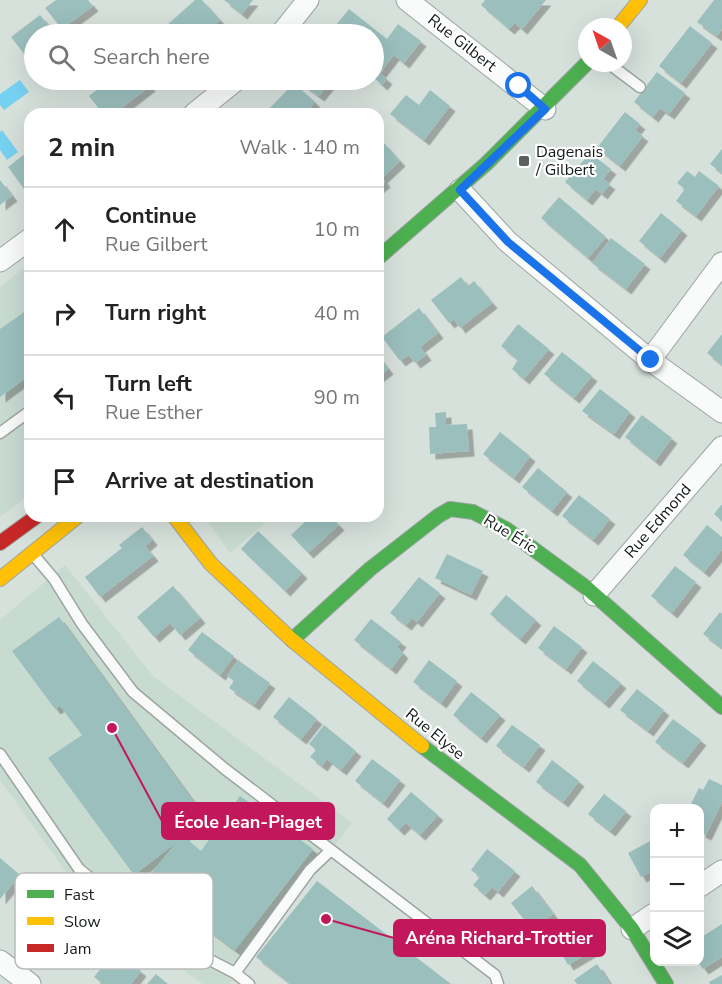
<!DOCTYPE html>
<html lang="en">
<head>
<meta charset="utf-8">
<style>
  :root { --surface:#fff; --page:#f6f6f6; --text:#222; --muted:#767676; --line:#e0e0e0 }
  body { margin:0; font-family:"Nunito Sans",sans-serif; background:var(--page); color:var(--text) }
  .controls { position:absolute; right:18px; bottom:18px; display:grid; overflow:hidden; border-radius:12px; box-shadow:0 6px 24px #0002 }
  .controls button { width:54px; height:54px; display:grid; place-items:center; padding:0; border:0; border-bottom:2px solid var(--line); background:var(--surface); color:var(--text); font:30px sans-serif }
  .compass { position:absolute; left:578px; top:18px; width:54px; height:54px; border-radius:50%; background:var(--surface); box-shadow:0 6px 24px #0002; rotate:320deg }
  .stop { position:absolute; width:18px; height:18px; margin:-14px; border:4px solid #1a73e8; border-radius:50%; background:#fff }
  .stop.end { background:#1a73e8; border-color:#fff; box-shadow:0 2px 6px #0008 }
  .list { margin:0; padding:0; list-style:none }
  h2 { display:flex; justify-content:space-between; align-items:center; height:78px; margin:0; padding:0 24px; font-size:26px }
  h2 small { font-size:20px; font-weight:400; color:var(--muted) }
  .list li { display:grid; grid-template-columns:39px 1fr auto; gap:18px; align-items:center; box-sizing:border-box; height:84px; padding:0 24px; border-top:2px solid var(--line) }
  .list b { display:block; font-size:22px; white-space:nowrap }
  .list p { margin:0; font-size:20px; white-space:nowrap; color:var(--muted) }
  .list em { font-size:20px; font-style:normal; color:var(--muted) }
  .icon { flex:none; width:33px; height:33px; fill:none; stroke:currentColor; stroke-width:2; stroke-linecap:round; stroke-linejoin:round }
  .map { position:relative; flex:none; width:722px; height:984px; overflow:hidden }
  .search { position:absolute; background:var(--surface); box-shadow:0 6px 24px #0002; left:24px; top:24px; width:360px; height:66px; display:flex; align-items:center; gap:15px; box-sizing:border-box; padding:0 21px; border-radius:33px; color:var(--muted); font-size:22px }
  .panel { position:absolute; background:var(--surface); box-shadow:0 6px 24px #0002; left:24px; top:108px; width:360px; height:414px; border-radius:18px }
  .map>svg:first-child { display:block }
  .built { fill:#c8dbd1 }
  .water { fill:#76d0f0 }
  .building { fill:#9bbfbd; filter:url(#shadow) }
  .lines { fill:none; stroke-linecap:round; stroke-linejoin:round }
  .lane-casing { stroke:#9da4a1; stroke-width:13 }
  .street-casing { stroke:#9da4a1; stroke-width:23 }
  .fast-casing { stroke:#9da4a1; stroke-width:16 }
  .slow-casing { stroke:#9da4a1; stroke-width:16 }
  .jam-casing { stroke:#9da4a1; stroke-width:16 }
  .lane { stroke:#f9fafa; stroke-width:10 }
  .street { stroke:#f9fafa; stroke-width:21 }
  .fast { stroke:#4caf50; stroke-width:14 }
  .slow { stroke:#ffc107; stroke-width:14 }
  .jam { stroke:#c62828; stroke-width:14 }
  .route { stroke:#1a73e8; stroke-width:8 }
  .poi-dot { fill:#59605d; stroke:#fff; stroke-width:2 }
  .labels { text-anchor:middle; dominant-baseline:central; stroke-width:4.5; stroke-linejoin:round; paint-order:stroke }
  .street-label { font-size:16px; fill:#151b18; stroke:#fff }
  .poi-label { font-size:16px; fill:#151b18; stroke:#fff; text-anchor:start }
  .key { fill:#fff; stroke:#b9bbba; stroke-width:1.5 }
  .key-label { font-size:16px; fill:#151b18 }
  .leader { fill:none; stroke:#c2185b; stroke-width:2 }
  .callout-dot { fill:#c2185b; stroke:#fff; stroke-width:2 }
  .callout { fill:#c2185b; stroke:#c2185b; stroke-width:2 }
  .callout-label { font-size:18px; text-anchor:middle; font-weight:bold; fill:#fff }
</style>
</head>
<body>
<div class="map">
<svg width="722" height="984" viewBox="0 0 722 984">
  <defs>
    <filter id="shadow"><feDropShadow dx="5.5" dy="5.5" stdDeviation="0" flood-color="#0004"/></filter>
  </defs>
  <rect width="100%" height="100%" fill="#d7e1dc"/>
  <path class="built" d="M 30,263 L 30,494 L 0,517 L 0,287 Z
    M 204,516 L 273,516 L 230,553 Z
    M 65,565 L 153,676 L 352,823 L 230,984 L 203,984 L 88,903 L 0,780 L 0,620 Z"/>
  <path class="water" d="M 20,80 L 29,92 L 4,110 L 0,105 L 0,94 Z
    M 2,130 L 18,152 L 7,160 L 0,150 L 0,132 Z"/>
  <path class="building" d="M 56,0 L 88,0 L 93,6 L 62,29 L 45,8 Z
    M 195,0 L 202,0 L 220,20 L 203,34 L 157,34 Z
    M 224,0 L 253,0 L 242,14 Z
    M 485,0 L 546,0 L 522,29 L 515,23 L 509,29 L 481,5 Z
    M 714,0 L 722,0 L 722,29 L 717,36 L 697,22 Z
    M 349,9 L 387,39 L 398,24 L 421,41 L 404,63 L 394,55 L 380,73 L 387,79 L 382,85 L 374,78 L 374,69 L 379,62 L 374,58 L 374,34 L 338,34 L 332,30 Z
    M 40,15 L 55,34 L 34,34 L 34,60 L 31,63 L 11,37 Z
    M 690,26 L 712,43 L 681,83 L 659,66 Z
    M 657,72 L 685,93 L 669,114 L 660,108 L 653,117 L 634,102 Z
    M 110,80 L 145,80 L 150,86 L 114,114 L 103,114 L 89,96 Z
    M 297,80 L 332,80 L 319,96 Z
    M 294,83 L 315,102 L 304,114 L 264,114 Z
    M 430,90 L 450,106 L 424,140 L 390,114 L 406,95 L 419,105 Z
    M 625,112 L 640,124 L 635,130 L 643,136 L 620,166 L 597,148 Z
    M 383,142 L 400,161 L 382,178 L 385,182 L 378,188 L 378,147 Z
    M 722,149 L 722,173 L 710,164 Z
    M 30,150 L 30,184 L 24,189 L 8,167 Z
    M 590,153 L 611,169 L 603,179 L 610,184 L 602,194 L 596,189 L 587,200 L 565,182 Z
    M 687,171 L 695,177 L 699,171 L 719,186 L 696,216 L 676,201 L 685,189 L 677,183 Z
    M 0,180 L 12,196 L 0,205 Z
    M 559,197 L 606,237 L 588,258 L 541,218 Z
    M 661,213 L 682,230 L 660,258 L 639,241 Z
    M 611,238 L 645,264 L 626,289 L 592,263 Z
    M 461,277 L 468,286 L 474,281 L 492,303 L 460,328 L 454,319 L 449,323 L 431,300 Z
    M 30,308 L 30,375 L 0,397 L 0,329 Z
    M 419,308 L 438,333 L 420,347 L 426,355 L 415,363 L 409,355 L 400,361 L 382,337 Z
    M 518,324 L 549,349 L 524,379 L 512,369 L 518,360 L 501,346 Z
    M 722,334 L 722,365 L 707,353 Z
    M 562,352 L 592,376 L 574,398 L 544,374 Z
    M 378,356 L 388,369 L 378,377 Z
    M 600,389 L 630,412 L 614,434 L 582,411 Z
    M 446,412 L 446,425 L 467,424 L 469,451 L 430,454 L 429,427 L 436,427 L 435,413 Z
    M 642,415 L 672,438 L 655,461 L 625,437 Z
    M 500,432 L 530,456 L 514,478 L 483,454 Z
    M 538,468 L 567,492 L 552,511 L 522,487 Z
    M 579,495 L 610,519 L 593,540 L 562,516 Z
    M 722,504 L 722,521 L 714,514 Z
    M 311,516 L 330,516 L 339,525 L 308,553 L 291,535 Z
    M 707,525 L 722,537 L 722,550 L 704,572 L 683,555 Z
    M 142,527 L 152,540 L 145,546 L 153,556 L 100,597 L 85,577 L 122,548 L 119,545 Z
    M 258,531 L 302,573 L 285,591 L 241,549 Z
    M 447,554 L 483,571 L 471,595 L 435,578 Z
    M 675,566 L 696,582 L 672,613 L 651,596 Z
    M 419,577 L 440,593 L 417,622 L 412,618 L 406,625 L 390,613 Z
    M 173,586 L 200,618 L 180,635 L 170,623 L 154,637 L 137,617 Z
    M 506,595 L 536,620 L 520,639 L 490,614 Z
    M 720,612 L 722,614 L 722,648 L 703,634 Z
    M 59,617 L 206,819 L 183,836 L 201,851 L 240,796 L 313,849 L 235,950 L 144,882 L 177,842 L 134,875 L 48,758 L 82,735 L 60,706 L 55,709 L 12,651 Z
    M 371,619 L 401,642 L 397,647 L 403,653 L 391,669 L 354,640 Z
    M 554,626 L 582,647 L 566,669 L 538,648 Z
    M 202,632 L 234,656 L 220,675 L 188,650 Z
    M 238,660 L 270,683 L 254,705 L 229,688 L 234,681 L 227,676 Z
    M 429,660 L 457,681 L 441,703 L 413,682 Z
    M 593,661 L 621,683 L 604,703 L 577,681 Z
    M 637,689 L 664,710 L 648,731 L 620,710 Z
    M 471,692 L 500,715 L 481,738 L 453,715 Z
    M 289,697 L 317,719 L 301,739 L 273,717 Z
    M 673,719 L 701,740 L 683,763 L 655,742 Z
    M 324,725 L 356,751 L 341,770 L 327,759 L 322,766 L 310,757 L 316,750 L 309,744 Z
    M 512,725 L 540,745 L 524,767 L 496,746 Z
    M 372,759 L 400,780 L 383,803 L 355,781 Z
    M 552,760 L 579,781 L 563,802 L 536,782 Z
    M 709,779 L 722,785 L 722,802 L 706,835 L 700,832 L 700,808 L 689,808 L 699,788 L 703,790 Z
    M 411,792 L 438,815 L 420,835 L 406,823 L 399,830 L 387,819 Z
    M 604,794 L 626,811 L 610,831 L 588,814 Z
    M 654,839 L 654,870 L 641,877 L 628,853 Z
    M 487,849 L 515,871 L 498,892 L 492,887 L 485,895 L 473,885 L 480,877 L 471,870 Z
    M 0,858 L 20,875 L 0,899 Z
    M 317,881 L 451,984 L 291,984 L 256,957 Z
    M 532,886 L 553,914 L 532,930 L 511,903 Z
    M 574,921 L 592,951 L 568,965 L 551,935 Z
    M 722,924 L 722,957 L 703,969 L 698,962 L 700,938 Z
    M 115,951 L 141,971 L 131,984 L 103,984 L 94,977 Z
    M 597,964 L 610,984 L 577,984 L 574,980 Z
    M 156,974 L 168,984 L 147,984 Z
    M 722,975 L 722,984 L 710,984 L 709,982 Z"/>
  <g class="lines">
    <g class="lane-casing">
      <path id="lane" d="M 608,63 L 640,87
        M 0,433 L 30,411
        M 32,553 L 54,579 L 82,624 L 133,692 L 225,769 L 331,850
        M 0,754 L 79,869 L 109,893 L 165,924 L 210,960 L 235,973 L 249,984
        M 235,973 L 310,870 L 331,850 L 495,975 L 498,984"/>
    </g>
    <g class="street-casing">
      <path id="street" d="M 407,0 L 545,109
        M 281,34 L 308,0
        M 194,114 L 236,80
        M 460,190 L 508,242 L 650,360 L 722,412
        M 0,261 L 30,239
        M 650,360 L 722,263
        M 594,595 L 722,447
        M 700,886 L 722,871
        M 632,929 L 654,914
        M 0,961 L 30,984"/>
    </g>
    <g class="fast-casing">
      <path id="fast" d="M 378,258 L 486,164 L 587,63
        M 292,640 L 370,569 L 438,516 L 450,509 L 473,512 L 506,529 L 588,589 L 722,707
        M 422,746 L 580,865 L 632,929 L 666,984"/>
    </g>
    <g class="slow-casing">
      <path id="slow" d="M 618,27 L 640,0
        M 174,516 L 211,564 L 292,640 L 422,746
        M 0,579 L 78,516"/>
    </g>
    <g class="jam-casing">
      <path id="jam" d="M 0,543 L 37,516"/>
    </g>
    <use href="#lane" class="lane"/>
    <use href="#street" class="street"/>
    <use href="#fast" class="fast"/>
    <use href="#slow" class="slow"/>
    <use href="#jam" class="jam"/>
  </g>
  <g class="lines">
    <path class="route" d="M 519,86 L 545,109 L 460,190 L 508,242 L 651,360"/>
  </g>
  <rect class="poi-dot" x="518" y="155" width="12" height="12" rx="3"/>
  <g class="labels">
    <g class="street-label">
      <text transform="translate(462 43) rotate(38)">Rue Gilbert</text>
      <text transform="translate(658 521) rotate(-49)">Rue Edmond</text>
      <text transform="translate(510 534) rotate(32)">Rue Éric</text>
      <text transform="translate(435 734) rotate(39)">Rue Elyse</text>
    </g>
    <g class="poi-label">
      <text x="536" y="152">Dagenais<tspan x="536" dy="18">/ Gilbert</tspan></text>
    </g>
  </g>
  <rect x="15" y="873" width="198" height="96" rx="9" class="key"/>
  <rect x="27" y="890" width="27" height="8" fill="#4caf50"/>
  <rect x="27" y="917" width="27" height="8" fill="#ffc107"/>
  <rect x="27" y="944" width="27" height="8" fill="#c62828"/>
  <g class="key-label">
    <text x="64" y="900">Fast</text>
    <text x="64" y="927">Slow</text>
    <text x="64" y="954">Jam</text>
  </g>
  <path class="leader" d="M112 728L162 821M326 919L394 938"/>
  <g class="callout-dot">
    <circle cx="112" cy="728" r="6"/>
    <circle cx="326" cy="919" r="6"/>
  </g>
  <g class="callout">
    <rect x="162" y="803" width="172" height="36" rx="6"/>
    <rect x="394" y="920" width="211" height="36" rx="6"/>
  </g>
  <g class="callout-label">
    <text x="248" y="828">École Jean-Piaget</text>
    <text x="499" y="944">Aréna Richard-Trottier</text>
  </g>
</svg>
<div class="controls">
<button>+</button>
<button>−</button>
<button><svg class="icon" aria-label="layers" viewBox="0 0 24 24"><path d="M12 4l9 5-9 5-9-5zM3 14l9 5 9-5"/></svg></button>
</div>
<svg class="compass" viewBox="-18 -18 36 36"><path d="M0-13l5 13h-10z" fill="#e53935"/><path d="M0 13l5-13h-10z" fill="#767676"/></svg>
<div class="stop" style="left:519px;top:86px"></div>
<div class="stop end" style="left:651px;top:360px"></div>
<div class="search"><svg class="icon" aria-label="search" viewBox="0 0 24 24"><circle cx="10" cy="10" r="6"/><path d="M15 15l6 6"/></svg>Search here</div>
<section class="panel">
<h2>2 min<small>Walk · 140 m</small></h2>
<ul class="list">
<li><svg class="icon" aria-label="ahead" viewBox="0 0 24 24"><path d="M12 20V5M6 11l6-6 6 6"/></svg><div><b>Continue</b><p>Rue Gilbert</p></div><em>10 m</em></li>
<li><svg class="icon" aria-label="right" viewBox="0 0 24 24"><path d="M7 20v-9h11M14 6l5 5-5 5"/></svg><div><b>Turn right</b></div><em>40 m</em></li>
<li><svg class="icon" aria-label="left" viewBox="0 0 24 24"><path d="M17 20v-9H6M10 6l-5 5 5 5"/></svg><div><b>Turn left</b><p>Rue Esther</p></div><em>90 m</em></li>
<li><svg class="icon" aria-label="arrive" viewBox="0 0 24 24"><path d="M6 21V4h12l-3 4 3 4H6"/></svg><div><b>Arrive at destination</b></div></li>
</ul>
</section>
</div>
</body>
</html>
